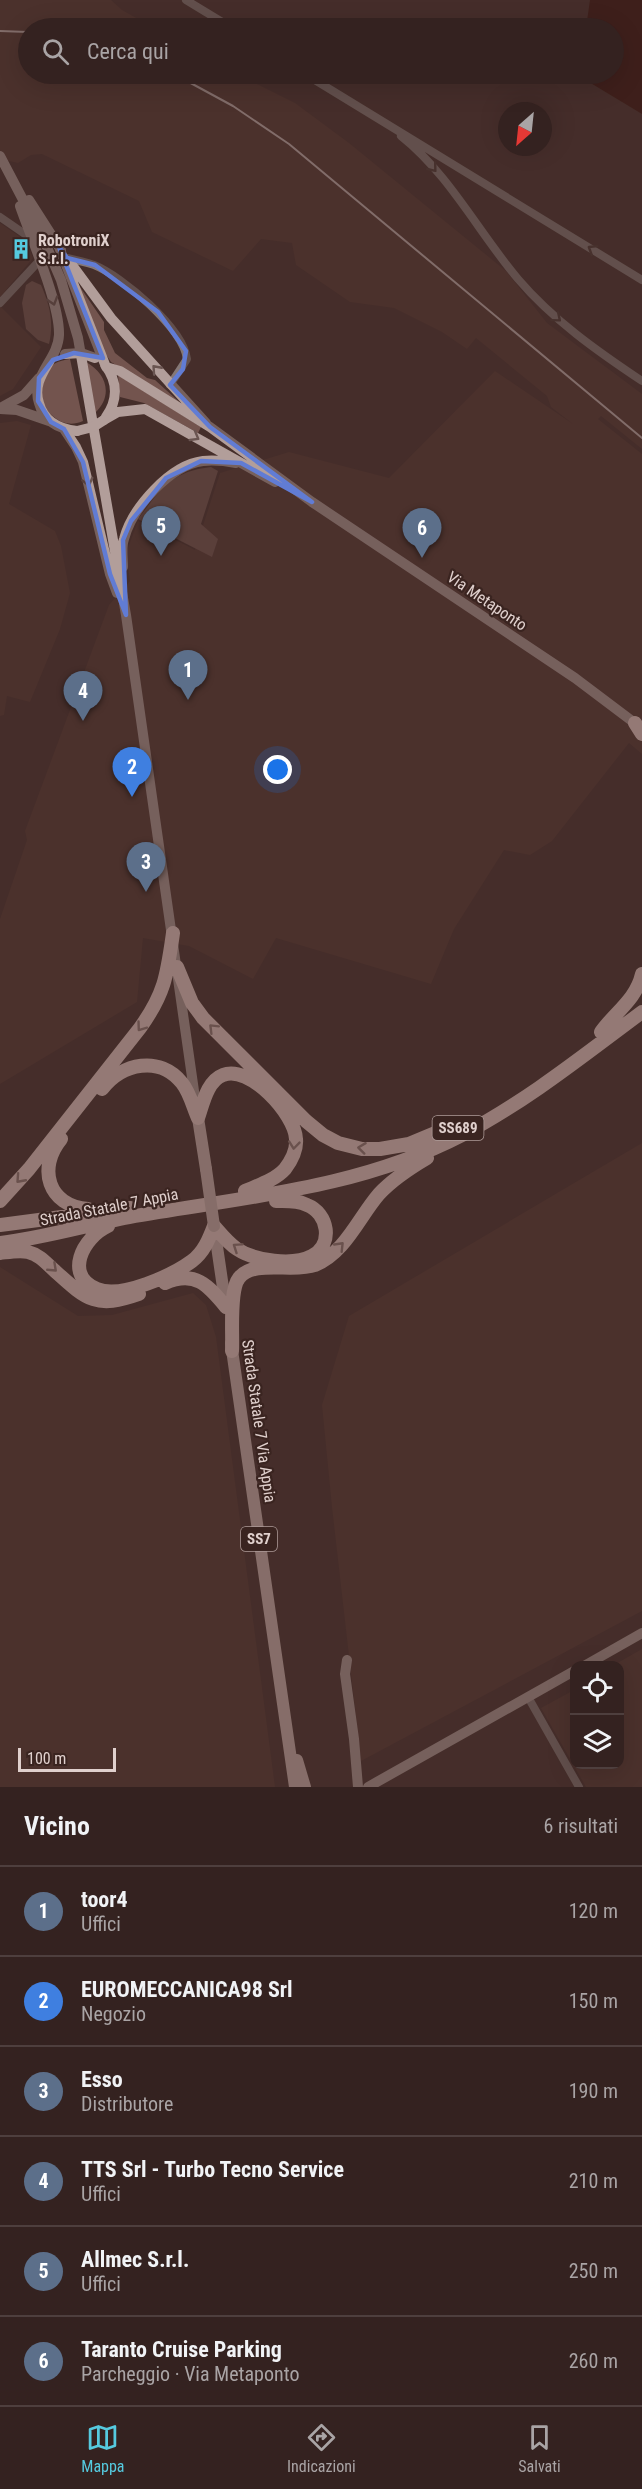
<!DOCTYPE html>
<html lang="it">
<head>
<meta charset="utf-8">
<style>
  :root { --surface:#342220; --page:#3c2a29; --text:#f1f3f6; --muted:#a9a4a5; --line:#4e3f3e; --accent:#55cadf }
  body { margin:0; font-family:"Roboto Condensed",sans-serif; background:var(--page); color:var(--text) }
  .controls { position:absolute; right:18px; bottom:18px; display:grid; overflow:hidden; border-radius:12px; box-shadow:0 6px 24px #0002 }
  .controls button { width:54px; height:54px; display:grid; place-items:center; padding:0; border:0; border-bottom:2px solid var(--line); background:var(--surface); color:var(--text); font:30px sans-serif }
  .compass { position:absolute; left:498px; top:102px; width:54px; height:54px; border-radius:50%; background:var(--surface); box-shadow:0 6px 24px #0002; rotate:207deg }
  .scale { position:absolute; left:18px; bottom:15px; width:98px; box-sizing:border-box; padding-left:6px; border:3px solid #e0d0cd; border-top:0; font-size:16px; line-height:21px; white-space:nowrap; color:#e0d0cd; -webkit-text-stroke:4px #3a2420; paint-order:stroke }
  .you { position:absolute; left:278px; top:770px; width:21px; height:21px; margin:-15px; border:4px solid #fff; border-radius:50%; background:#1a73e8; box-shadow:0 0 0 9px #1a73e833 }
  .badge { display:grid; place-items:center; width:39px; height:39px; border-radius:50%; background:var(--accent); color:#fff; font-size:20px; font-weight:700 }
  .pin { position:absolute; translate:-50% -50px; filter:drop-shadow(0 2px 3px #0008) }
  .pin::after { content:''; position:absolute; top:32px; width:21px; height:18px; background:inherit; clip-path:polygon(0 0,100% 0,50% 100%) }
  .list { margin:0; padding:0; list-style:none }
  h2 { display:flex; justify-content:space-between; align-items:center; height:78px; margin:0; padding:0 24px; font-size:26px }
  h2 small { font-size:20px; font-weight:400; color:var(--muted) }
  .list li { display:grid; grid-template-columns:39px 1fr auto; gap:18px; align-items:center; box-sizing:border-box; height:90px; padding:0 24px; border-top:2px solid var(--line) }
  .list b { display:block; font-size:22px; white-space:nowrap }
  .list p { margin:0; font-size:20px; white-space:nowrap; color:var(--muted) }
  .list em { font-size:20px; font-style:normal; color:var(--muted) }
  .icon { flex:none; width:33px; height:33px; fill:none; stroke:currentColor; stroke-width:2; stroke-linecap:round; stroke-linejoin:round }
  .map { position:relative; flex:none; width:642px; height:1787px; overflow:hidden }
  .search { position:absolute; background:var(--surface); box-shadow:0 6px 24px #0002; left:18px; right:18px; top:18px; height:66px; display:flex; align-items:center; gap:15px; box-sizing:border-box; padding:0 21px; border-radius:33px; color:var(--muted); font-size:22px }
  .sheet { height:618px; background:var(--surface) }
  nav { display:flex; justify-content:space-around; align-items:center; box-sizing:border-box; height:84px; border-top:2px solid var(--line); background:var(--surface); font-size:16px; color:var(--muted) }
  nav a { display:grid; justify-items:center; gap:3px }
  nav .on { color:var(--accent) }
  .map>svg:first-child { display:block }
  .built { fill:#533530 }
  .green { fill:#73544e }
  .water { fill:#360f09 }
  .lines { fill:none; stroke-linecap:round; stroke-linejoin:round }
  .street { stroke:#857876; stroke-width:8 }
  .secondary { stroke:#b29e9a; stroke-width:10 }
  .primary { stroke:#d4bbb6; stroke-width:12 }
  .highway { stroke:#f4d6d0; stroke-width:14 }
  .rail { stroke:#c9b8b5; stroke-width:2 }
  .secondary-bridge { stroke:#b29e9a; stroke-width:10 }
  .primary-bridge { stroke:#d4bbb6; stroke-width:12 }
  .oneway { stroke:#493531 }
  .oneway2 { stroke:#6a5551 }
  .oneway3 { stroke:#977d78 }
  .marked { fill:none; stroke:#617cd4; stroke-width:4.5; stroke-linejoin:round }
  .labels { text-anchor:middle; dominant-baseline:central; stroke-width:4.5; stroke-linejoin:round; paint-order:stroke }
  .shield { fill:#3a2420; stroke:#ae9c99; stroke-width:1.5 }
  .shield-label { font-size:15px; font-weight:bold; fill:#e0d0cd }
  .poi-label { font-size:16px; font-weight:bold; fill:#e0d0cd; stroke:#3a2420; text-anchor:start }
  .street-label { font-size:16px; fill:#e0d0cd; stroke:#3a2420 }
</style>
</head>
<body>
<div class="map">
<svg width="642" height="1787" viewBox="0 0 642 1787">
  <rect width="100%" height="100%" fill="#452e2a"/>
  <path class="built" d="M 0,0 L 111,0 L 122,10 L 154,28 L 28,28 L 28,74 L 237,74 L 295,103 L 349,143 L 506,271 L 547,323 L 642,394 L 642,449 L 601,416 L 598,419 L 642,454 L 642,754 L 629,743 L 552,841 L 530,855 L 504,850 L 454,929 L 431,984 L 276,938 L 253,979 L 189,946 L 143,938 L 137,1002 L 0,1084 L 0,919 L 27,840 L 25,831 L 109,605 L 130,581 L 126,553 L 138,521 L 195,550 L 220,473 L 289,452 L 389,478 L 495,371 L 573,424 L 551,407 L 547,396 L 476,338 L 467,349 L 442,332 L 394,308 L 350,302 L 296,265 L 292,243 L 261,239 L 233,271 L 152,232 L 139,201 L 42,154 L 31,155 L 18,163 L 0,159 Z
    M 0,223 L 26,241 L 33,258 L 0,297 Z
    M 0,306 L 41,347 L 13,389 L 0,396 Z
    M 17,421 L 31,425 L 9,504 L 55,531 L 61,546 L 70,593 L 60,629 L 30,702 L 7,696 L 4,715 L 0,716 L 0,423 Z
    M 642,1143 L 642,1611 L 361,1761 L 332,1507 L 322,1405 L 349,1316 Z
    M 0,1267 L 78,1316 L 112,1315 L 193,1293 L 206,1305 L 216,1337 L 275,1787 L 0,1787 Z
    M 642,1649 L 642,1787 L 586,1787 L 541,1708 L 574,1690 L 574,1764 L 620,1764 L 620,1666 L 614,1665 Z"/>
  <path class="green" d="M 32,281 L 41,285 C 50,305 54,323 49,344 L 38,340 L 26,329 L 22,303 L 26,285 Z
    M 78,284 L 104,322 L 104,330 L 115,353 L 147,378 L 155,380 L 186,408 L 111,362 L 103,350 Z
    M 70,359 L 83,421 C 65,429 53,418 42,405 C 41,380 41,363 70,359 Z
    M 86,362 C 106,373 114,395 95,413 Z
    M 118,375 L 201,427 L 198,433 L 144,403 L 120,397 Z
    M 211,467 L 218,471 L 201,524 L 218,539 L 212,557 L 138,519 C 162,488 170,472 211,467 Z"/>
  <path class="water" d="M 590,0 L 642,0 L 642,114 L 579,76 L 579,74 L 614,74 L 614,28 L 586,28 Z"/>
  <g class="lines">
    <path class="street" d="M 186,0 L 232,28
      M 305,74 L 642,280
      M 401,136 C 449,174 479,233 518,279 C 553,320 597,351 642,381
      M 0,217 L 32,239
      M 67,258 C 76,260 85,262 94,265 C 122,276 183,328 187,359 L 170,385
      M 0,303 L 40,260
      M 528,1697 L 579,1787"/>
    <path class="secondary" d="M 0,156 L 42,236 L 61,280 L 78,338 L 126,615 L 196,1105
      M 29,200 L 61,250
      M 20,206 C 31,238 60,304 59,335 C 58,360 30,376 39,403 C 44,422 59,429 77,431
      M 59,247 L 106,367 L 120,371 L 210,427 L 312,502 L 575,678 L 640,727
      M 72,265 L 111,318 L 206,423
      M 105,365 C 118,382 118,400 106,417
      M 2,407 L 24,395 L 39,378
      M 0,409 L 17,410 L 49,421
      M 104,420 L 118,412 L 145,409 L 275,482
      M 64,429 L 76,447 L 83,462 L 110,574 L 117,593
      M 123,567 C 123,558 121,547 124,539 C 132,508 170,465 203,461 C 214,460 225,461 236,463
      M 347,1660 L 345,1674 L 354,1739 L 358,1787
      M 584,1666 L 642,1633
      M 368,1787 L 574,1671"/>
    <path class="primary" d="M 198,1118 L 206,1169
      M 214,1226 L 226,1308
      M 231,1343 L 295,1787
      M 297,1760 L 305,1787"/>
    <path class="highway" d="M 635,723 L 642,734
      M 177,967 L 192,1003 L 203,1018 L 306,1121 L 323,1135 L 338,1143 L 362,1149 L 380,1149 L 409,1144 L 445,1129 L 459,1127
      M 601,1032 C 615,1012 636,1000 642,974
      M 102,1089 C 122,1063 160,1055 182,1083 C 190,1093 193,1107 198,1118
      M 198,1118 C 203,1104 207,1081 223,1075 C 249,1064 295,1114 296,1139 C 297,1149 291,1161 285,1169 C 275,1180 259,1185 245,1191
      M 61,1139 C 37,1168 48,1206 88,1209
      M 0,1201 L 29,1169 L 140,1028 C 165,993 167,975 173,933
      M 0,1225 L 130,1208
      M 108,1226 C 82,1238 64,1276 97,1289 C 121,1299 173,1275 192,1261 C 204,1252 209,1239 214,1226 C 221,1234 228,1243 237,1249 C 255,1261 293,1266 312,1256 C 334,1244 328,1213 307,1205 C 297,1200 286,1201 276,1201
      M 0,1243 C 44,1238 86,1225 129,1217 C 243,1197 358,1189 462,1135 C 527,1101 584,1055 642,1012
      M 0,1253 C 9,1252 20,1250 28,1252 C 40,1255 46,1263 55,1271 C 87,1300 96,1309 139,1294
      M 165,1283 C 195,1270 208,1285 226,1307
      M 232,1351 C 233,1334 229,1290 239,1278 C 254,1259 293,1273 315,1265 C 345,1253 359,1217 379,1194 C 392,1180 410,1168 427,1158"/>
    <path class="rail" d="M 0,31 L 28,32
      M 174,74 L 233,106 L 289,144 L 642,438"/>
    <path class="secondary-bridge" d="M 65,354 L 81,353 L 95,358
      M 77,431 L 93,427 L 104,420"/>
    <path class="primary-bridge" d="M 206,1169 L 214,1226"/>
  </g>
  <defs><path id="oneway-chevron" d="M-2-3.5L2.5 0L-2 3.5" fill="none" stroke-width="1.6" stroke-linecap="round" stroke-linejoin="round" transform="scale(1.5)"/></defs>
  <g class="oneway">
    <use href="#oneway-chevron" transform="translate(433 168) rotate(51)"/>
    <use href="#oneway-chevron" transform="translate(592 249) rotate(-148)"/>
    <use href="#oneway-chevron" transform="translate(557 318) rotate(40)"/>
  </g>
  <g class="oneway2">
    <use href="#oneway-chevron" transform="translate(53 301) rotate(73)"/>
    <use href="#oneway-chevron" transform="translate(156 369) rotate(-132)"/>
    <use href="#oneway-chevron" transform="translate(195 437) rotate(30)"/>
    <use href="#oneway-chevron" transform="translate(88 482) rotate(76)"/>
  </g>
  <g class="oneway3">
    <use href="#oneway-chevron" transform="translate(141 1027) rotate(126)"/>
    <use href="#oneway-chevron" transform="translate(213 1028) rotate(-135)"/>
    <use href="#oneway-chevron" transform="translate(294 1145) rotate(96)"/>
    <use href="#oneway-chevron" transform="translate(362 1148) rotate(-173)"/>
    <use href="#oneway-chevron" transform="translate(20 1179) rotate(132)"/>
    <use href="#oneway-chevron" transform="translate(340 1246) rotate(-46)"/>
    <use href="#oneway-chevron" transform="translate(237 1247) rotate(-146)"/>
    <use href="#oneway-chevron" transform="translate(53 1268) rotate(43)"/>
  </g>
  <path d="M0 0H642V1787H0ZM 59,247 L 67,258 L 95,265 L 158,312 L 186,351 L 183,369 L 170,385 L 210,427 L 312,502 L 241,463 L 201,461 L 166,478 L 131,521 L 123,540 L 126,615 L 110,574 L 83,462 L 64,429 L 51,422 L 38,401 L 39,378 L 53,360 L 74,353 L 103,358 Z" fill="#452e2a" fill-opacity=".55" fill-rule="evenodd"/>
  <path class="marked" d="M 59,247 L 67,258 L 95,265 L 158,312 L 186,351 L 183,369 L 170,385 L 210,427 L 312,502 L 241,463 L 201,461 L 166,478 L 131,521 L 123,540 L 126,615 L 110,574 L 83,462 L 64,429 L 51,422 L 38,401 L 39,378 L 53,360 L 74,353 L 103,358 Z"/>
  <defs>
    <g id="building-bare" transform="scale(1.62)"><path d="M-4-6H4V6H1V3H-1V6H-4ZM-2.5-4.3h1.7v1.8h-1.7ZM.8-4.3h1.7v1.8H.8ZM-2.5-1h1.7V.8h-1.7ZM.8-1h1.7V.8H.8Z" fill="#55cadf" stroke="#3a2420" stroke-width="2.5" paint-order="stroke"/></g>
  </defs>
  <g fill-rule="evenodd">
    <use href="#building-bare" x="21" y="249"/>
  </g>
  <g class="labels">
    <g class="shield">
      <rect x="432.5" y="1116" width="51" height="24" rx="4.5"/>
      <rect x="241" y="1527" width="36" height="24" rx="4.5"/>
    </g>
    <g class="shield-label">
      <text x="458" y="1128">SS689</text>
      <text x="259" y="1539">SS7</text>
    </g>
    <g class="poi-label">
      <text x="38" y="240">RobotroniX<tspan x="38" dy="18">S.r.l.</tspan></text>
    </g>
    <g class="street-label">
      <text transform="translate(487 601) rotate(34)">Via Metaponto</text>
      <text transform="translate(109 1207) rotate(-11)">Strada Statale 7 Appia</text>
      <text transform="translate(259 1421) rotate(82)">Strada Statale 7 Via Appia</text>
    </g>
  </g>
</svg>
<div class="controls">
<button><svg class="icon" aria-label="locate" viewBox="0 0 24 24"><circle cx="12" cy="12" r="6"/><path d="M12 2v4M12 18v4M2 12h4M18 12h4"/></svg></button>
<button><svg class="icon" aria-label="layers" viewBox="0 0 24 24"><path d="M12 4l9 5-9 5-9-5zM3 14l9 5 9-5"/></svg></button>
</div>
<svg class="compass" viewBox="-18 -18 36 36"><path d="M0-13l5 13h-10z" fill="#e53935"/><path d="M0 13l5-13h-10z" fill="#a9a4a5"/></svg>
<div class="scale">100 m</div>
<div class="you"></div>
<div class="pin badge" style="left:188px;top:700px;background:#5c6f8a">1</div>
<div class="pin badge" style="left:132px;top:797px;background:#3f7fe0">2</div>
<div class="pin badge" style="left:146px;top:892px;background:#5c6f8a">3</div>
<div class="pin badge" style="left:83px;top:721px;background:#5c6f8a">4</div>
<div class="pin badge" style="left:161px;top:556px;background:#5c6f8a">5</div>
<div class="pin badge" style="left:422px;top:558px;background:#5c6f8a">6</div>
<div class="search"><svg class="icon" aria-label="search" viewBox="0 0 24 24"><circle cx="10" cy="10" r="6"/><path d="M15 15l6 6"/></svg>Cerca qui</div>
</div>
<section class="sheet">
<h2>Vicino<small>6 risultati</small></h2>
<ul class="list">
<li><span class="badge" style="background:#5c6f8a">1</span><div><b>toor4</b><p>Uffici</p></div><em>120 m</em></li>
<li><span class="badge" style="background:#3f7fe0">2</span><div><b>EUROMECCANICA98 Srl</b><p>Negozio</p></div><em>150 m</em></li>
<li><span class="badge" style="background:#5c6f8a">3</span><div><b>Esso</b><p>Distributore</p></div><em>190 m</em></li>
<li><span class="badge" style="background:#5c6f8a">4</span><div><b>TTS Srl - Turbo Tecno Service</b><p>Uffici</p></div><em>210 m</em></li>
<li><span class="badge" style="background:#5c6f8a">5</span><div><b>Allmec S.r.l.</b><p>Uffici</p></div><em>250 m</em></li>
<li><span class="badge" style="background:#5c6f8a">6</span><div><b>Taranto Cruise Parking</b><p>Parcheggio · Via Metaponto</p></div><em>260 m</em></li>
</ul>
</section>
<nav>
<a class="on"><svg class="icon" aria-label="map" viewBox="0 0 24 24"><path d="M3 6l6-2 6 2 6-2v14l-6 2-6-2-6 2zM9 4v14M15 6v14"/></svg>Mappa</a>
<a><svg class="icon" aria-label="directions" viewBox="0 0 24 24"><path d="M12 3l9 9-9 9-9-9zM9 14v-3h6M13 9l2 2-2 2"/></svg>Indicazioni</a>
<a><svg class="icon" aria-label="saved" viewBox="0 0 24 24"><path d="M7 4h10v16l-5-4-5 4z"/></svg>Salvati</a>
</nav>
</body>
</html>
